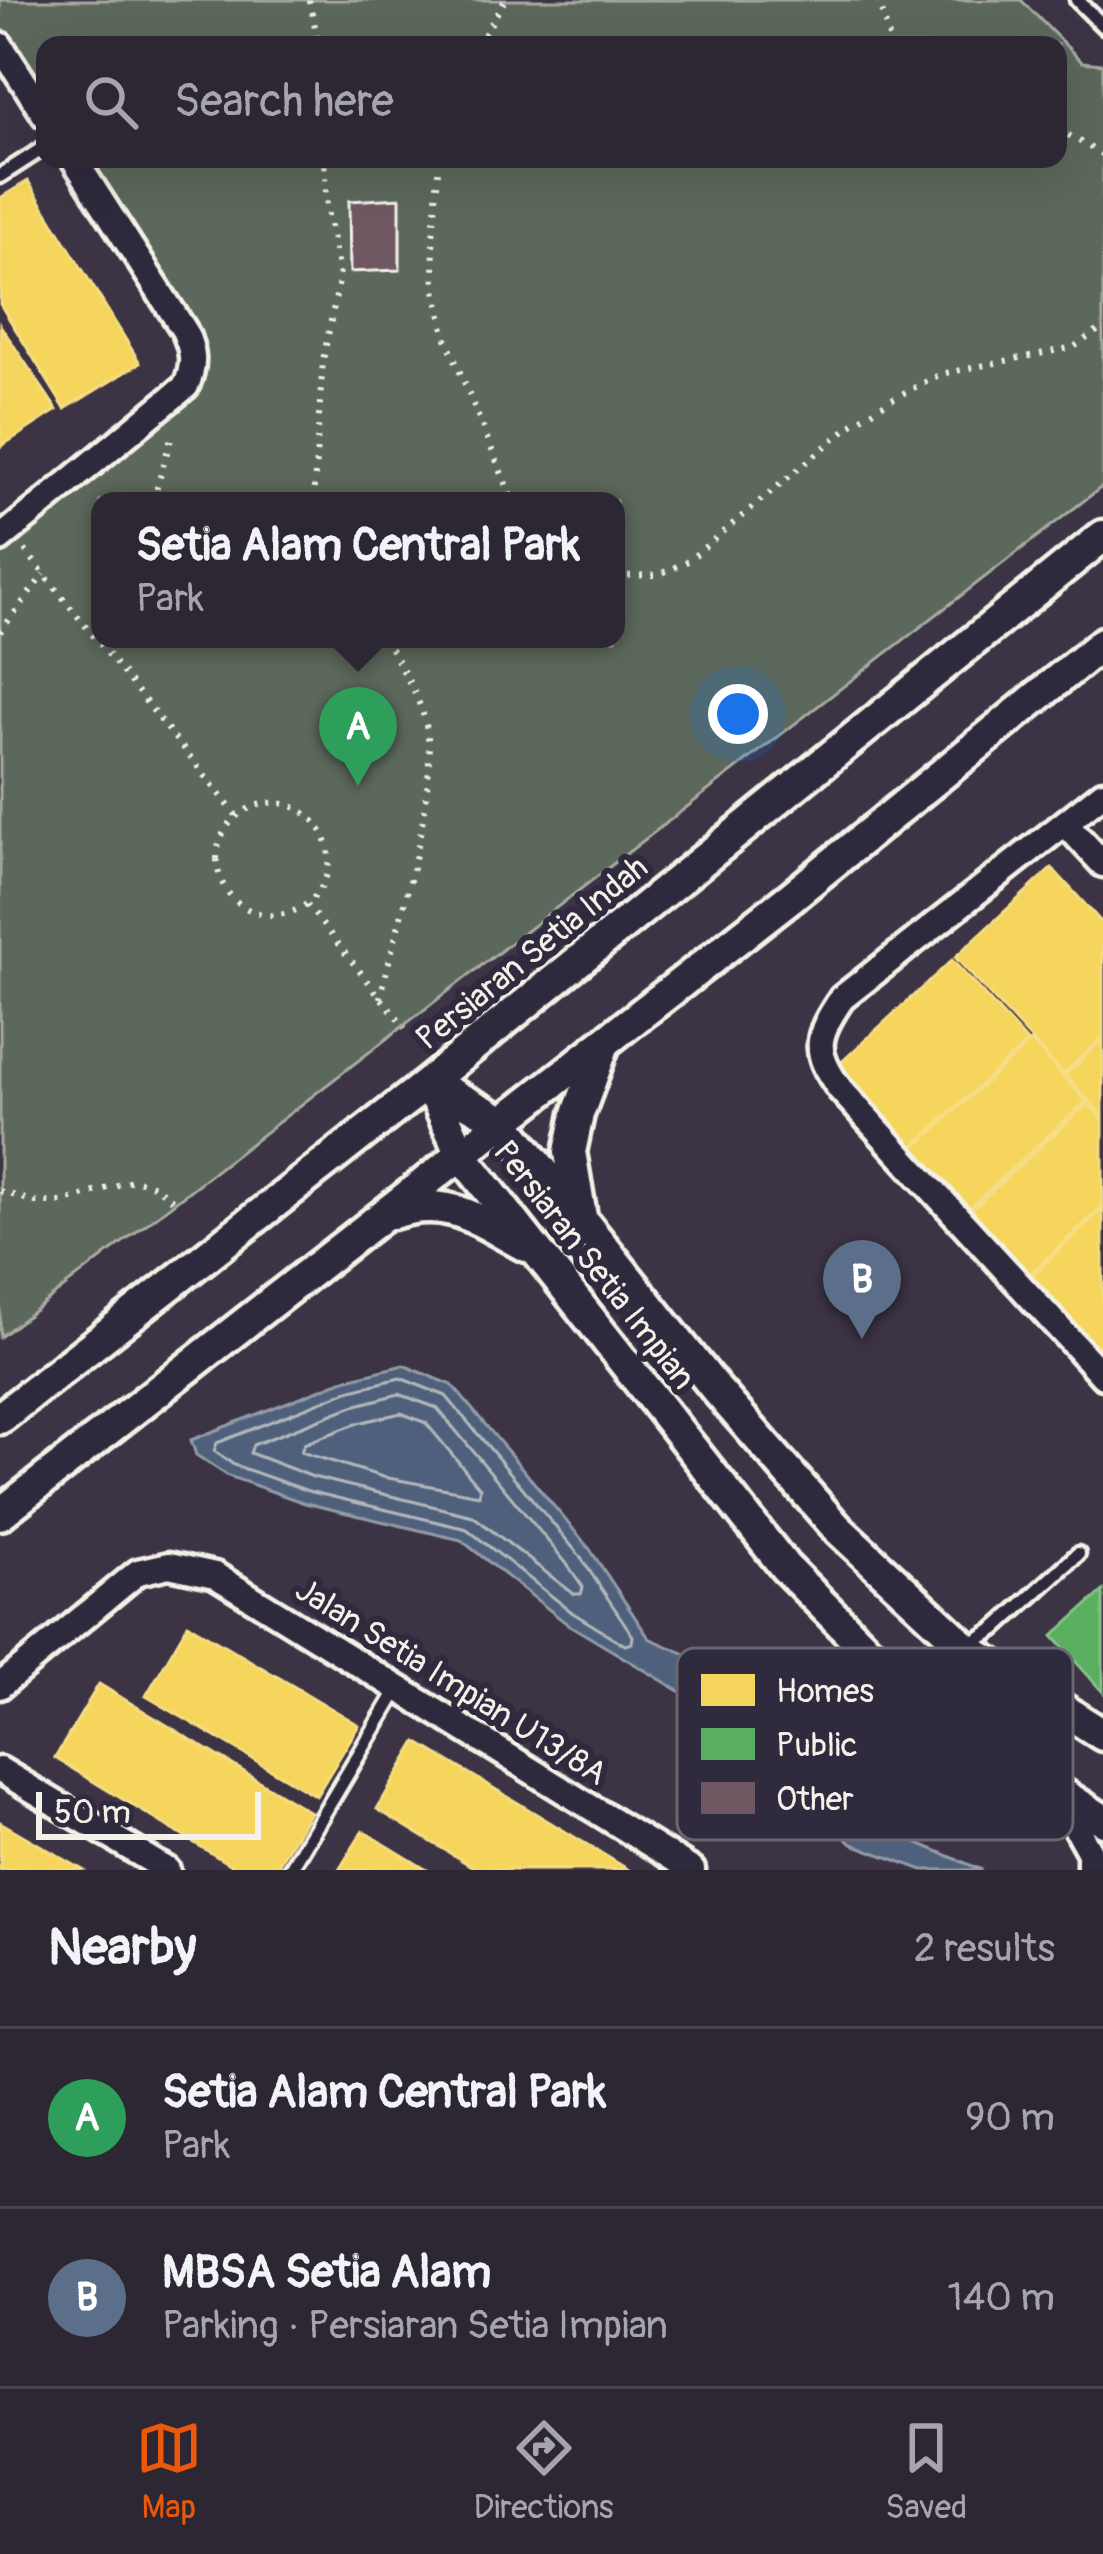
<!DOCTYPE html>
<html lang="en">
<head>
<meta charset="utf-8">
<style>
  :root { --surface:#2d2633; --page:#39323f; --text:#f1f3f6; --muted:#a7a5ac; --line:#48434e; --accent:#ea580c }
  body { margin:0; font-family:Pangolin,sans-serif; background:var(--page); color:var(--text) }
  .scale { position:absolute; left:36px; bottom:30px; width:225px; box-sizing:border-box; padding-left:12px; border:6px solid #f4f1e8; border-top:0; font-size:33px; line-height:42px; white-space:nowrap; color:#f4f1e8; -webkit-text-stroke:9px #2f2a3d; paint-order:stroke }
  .you { position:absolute; left:738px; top:714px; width:42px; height:42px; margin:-30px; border:9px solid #fff; border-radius:50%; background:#1a73e8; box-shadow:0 0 0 18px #1a73e833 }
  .badge { display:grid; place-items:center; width:78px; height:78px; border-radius:50%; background:var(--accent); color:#fff; font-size:39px; font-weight:700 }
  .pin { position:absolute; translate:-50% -99px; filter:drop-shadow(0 3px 6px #0008) }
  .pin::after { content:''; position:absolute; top:63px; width:42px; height:36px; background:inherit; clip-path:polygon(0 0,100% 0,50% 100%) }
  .popup { position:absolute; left:91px; top:492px; width:534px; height:156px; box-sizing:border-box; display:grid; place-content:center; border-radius:24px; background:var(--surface); filter:drop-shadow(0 3px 9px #0005); font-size:39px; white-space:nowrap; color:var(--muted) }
  .popup b { font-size:45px; color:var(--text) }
  .popup::after { content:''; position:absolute; left:50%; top:100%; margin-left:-24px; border:24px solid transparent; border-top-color:var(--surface) }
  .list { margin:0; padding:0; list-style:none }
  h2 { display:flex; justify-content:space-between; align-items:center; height:156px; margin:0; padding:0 48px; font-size:51px }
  h2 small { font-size:39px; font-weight:400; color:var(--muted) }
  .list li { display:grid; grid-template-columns:78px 1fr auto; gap:36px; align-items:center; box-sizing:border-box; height:180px; padding:0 48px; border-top:3px solid var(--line) }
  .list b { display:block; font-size:45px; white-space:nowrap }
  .list p { margin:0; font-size:39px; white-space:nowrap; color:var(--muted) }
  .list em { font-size:39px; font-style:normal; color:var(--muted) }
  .icon { flex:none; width:66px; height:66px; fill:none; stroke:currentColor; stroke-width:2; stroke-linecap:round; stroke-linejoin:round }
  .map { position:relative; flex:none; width:1103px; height:1870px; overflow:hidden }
  .search { position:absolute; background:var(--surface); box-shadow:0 12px 48px #0002; left:36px; right:36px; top:36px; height:132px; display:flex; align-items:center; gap:30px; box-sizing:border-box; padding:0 42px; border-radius:24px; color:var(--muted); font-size:45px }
  .sheet { height:516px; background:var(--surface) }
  nav { display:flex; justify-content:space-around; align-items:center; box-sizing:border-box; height:168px; border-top:3px solid var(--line); background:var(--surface); font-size:33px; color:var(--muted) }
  nav a { display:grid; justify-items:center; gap:6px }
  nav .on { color:var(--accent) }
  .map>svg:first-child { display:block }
  .green { fill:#5b675c; stroke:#a8aca2; stroke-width:3; fill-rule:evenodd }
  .water { fill:#50617b; stroke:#929ba7; stroke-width:3 }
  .homes { fill:#f6d55c; stroke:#f5dd86; stroke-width:3 }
  .public { fill:#5aae61; stroke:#88c28a; stroke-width:3 }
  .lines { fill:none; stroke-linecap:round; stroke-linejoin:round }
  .shore { stroke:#b2b7bc; stroke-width:3 }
  .building { fill:#6f5862; stroke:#f4f1e8; stroke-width:3 }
  .service-casing { stroke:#f4f1e8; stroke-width:21 }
  .minor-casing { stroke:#f4f1e8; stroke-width:33 }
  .tertiary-casing { stroke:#f4f1e8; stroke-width:39 }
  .path { stroke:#f4f1e8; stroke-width:6; stroke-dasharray:3 9; stroke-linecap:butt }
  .service { stroke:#2f2a3d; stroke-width:12 }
  .minor { stroke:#2f2a3d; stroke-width:24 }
  .tertiary { stroke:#2f2a3d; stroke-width:30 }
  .labels { text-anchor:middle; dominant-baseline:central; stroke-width:12; stroke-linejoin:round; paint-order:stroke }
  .street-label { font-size:33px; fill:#f4f1e8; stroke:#2f2a3d }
  .key { fill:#2f2a3d; stroke:#6a6670; stroke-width:3 }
  .key-label { font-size:33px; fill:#f4f1e8 }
</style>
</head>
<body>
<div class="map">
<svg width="1103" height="1870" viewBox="0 0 1103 1870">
  <rect width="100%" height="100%" fill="#3c3344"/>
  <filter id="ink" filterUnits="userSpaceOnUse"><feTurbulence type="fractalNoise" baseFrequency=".00833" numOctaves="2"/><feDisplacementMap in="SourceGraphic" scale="24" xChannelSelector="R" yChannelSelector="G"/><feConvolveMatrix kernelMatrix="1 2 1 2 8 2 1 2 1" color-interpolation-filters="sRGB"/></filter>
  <g filter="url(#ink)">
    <path class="green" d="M 0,0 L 1021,0 L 1082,62 L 1103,64 L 1103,486 L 0,1337 L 0,544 L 201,360 L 78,159 L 1058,159 L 1058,45 L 45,45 L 45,107 L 0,37 ZM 100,501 L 616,501 L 616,639 L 100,639 Z"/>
    <path class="water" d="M 403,1365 L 452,1385 L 589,1548 L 649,1638 L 729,1673 L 798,1751 L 851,1800 L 906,1838 L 982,1870 L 923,1870 L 852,1844 L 723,1717 L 566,1623 L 461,1540 L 305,1503 L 228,1476 L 196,1455 L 191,1440 L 344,1380 Z"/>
    <path class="homes" d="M 28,181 L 140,363 L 65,409 L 0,304 L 0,198 Z
      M 0,325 L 57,410 L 0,447 Z
      M 1052,868 L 1103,924 L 1103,1037 L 1063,1074 L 955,957 Z
      M 952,960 L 1027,1042 L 909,1150 L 834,1069 Z
      M 1103,1039 L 1103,1116 L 1065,1075 Z
      M 1031,1041 L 1086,1101 L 967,1210 L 912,1150 Z
      M 1088,1103 L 1103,1120 L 1103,1206 L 1028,1275 L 969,1212 Z
      M 1103,1209 L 1103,1348 L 1099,1352 L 1030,1277 Z
      M 188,1624 L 359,1725 L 316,1796 L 146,1696 Z
      M 99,1684 L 310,1812 L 275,1870 L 239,1870 L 55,1758 Z
      M 417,1742 L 629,1870 L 478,1870 L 377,1809 Z
      M 0,1822 L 83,1870 L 0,1870 Z
      M 363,1831 L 427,1870 L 339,1870 Z"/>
    <path class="public" d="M 1103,1591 L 1103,1692 L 1053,1636 Z"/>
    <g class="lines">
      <path class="shore" d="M 400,1378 L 446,1396 L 579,1555 L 633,1636 L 632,1643 L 625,1645 L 573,1613 L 467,1529 L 308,1491 L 234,1465 L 214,1451 L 217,1443 L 348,1391 Z
        M 399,1394 L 437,1408 L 567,1564 L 583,1587 L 581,1594 L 574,1594 L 473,1516 L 313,1477 L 250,1453 L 253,1445 L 353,1406 Z
        M 401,1413 L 426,1423 L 480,1488 L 479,1495 L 383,1477 L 301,1452 L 304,1444 L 358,1423 Z
        M 684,1669 L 721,1683 L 733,1696 L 732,1703 L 725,1704 L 683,1679 Z"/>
    </g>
    <path class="building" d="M 400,198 L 400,270 L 350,272 L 349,201 Z"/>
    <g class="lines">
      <g class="service-casing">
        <path id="service" d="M 1077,0 L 1103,26
          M 0,176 L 45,147
          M 966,1647 L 995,1629 L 1078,1554
          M 290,1870 L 398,1689"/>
      </g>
      <g class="minor-casing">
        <path id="minor" d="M 0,45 L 45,115
          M 0,539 L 186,386 C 195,364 194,352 184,330 L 74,159
          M 1103,793 L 842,998 C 816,1036 812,1051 840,1089 L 1103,1376
          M 1065,823 L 1103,864
          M 0,1686 L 138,1572 L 169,1565 L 215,1575 L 692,1870
          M 0,1770 L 167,1870
          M 1056,1792 L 1090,1853 L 1090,1870"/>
      </g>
      <g class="tertiary-casing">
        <path id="tertiary" d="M 429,1082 L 462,1156 L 785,1567 L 919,1702 L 1103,1820
          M 429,1082 L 504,1122 L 715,1388 L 837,1528 L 965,1647 L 1103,1735
          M 393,1213 C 449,1195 477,1220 526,1246
          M 581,1217 L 570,1152 L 578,1114 L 604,1044
          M 0,1418 L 429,1082 L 1103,536
          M 0,1514 L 791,897 L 1103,643"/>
      </g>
      <path class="path" d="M 309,0 L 319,45
        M 879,0 L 891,45
        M 478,45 L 505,0
        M 1058,129 L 1103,155
        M 439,159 L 433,237 L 435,290 L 446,338 L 513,501
        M 156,501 L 157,487 L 172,435
        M 313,501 L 323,360 L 340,276 L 327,210 L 324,159
        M 25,550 L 236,815
        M 616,576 L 658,575 L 688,561 L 851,425 L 890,400 L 941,374 L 1074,347 L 1103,327
        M 0,632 L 44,574
        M217 859a56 56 0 1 1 112 0a56 56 0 1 1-112 0Z
        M 307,905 L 405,1028
        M 380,998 C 396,927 446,779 423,714 C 415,689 398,663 386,639
        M 0,1191 L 35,1202 L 62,1202 L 134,1180 L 155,1186 L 176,1203"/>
      <use href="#service" class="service"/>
      <use href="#minor" class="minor"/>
      <use href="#tertiary" class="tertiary"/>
    </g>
  </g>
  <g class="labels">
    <g class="street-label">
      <text transform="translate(532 953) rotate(-39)">Persiaran Setia Indah</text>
      <text transform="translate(594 1265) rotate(52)">Persiaran Setia Impian</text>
      <text transform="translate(451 1682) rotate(32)">Jalan Setia Impian U13/8A</text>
    </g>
  </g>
  <rect x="677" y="1648" width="396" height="192" rx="18" class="key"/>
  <rect x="701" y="1674" width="54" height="32" fill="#f6d55c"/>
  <rect x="701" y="1728" width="54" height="32" fill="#5aae61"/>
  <rect x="701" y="1782" width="54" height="32" fill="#6f5862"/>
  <g class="key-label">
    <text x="776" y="1702">Homes</text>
    <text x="776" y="1756">Public</text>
    <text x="776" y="1810">Other</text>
  </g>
</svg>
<div class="scale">50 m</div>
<div class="you"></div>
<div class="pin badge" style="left:358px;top:786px;background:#2e9e5b">A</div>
<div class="popup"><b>Setia Alam Central Park</b>Park</div>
<div class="pin badge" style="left:862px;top:1339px;background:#5c6f8a">B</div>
<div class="search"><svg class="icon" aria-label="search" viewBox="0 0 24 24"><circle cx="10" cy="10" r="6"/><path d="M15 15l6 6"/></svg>Search here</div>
</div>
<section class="sheet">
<h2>Nearby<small>2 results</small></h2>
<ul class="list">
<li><span class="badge" style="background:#2e9e5b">A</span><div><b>Setia Alam Central Park</b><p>Park</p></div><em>90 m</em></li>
<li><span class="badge" style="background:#5c6f8a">B</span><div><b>MBSA Setia Alam</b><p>Parking · Persiaran Setia Impian</p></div><em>140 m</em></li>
</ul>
</section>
<nav>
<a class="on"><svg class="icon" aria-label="map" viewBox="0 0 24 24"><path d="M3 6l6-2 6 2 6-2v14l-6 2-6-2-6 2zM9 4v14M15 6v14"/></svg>Map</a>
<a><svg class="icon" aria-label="directions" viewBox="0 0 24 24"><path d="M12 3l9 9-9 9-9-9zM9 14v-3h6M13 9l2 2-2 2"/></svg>Directions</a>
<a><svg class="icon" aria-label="saved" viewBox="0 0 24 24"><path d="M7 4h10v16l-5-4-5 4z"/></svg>Saved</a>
</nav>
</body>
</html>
